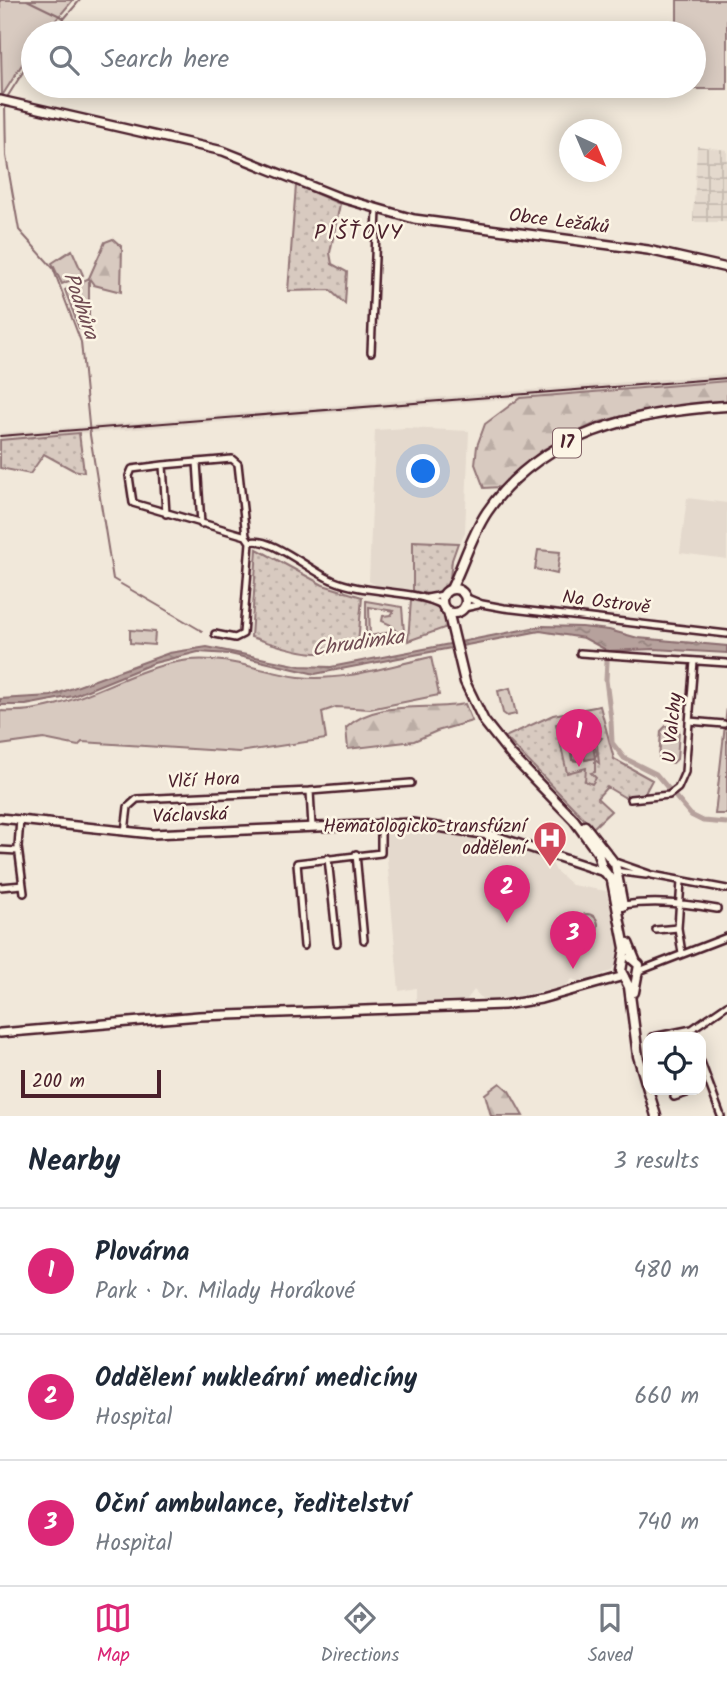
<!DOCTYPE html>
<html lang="en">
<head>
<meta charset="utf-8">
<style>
  :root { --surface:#fff; --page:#f2f2f3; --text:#1f2937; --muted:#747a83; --line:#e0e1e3; --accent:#db2777 }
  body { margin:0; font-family:Kalam,sans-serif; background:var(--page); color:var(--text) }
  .controls { position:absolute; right:21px; bottom:21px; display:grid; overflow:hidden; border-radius:14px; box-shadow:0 4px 18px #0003 }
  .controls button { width:63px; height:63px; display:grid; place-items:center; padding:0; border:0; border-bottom:2px solid var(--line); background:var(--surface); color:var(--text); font:35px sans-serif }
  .compass { position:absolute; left:559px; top:119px; width:63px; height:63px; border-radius:50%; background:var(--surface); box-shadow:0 4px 18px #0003; rotate:136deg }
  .scale { position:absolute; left:21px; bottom:18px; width:140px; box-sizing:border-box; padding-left:7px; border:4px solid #4a1f2b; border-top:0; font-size:19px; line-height:24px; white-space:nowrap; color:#4a1f2b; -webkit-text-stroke:5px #fcf5e5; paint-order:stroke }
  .you { position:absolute; left:424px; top:472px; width:24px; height:24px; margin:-18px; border:5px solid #fff; border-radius:50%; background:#1a73e8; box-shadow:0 0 0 10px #1a73e833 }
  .badge { display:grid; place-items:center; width:46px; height:46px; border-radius:50%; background:var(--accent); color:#fff; font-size:23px; font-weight:700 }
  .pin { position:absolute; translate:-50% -58px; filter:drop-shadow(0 2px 4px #0008) }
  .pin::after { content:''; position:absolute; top:37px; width:24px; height:21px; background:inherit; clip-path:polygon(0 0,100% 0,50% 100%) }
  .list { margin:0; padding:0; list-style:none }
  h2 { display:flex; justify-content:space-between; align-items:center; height:91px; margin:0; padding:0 28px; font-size:30px }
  h2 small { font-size:23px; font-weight:400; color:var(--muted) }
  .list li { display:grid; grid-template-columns:46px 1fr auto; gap:21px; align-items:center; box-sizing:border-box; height:126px; padding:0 28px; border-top:2px solid var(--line) }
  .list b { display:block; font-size:26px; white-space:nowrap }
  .list p { margin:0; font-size:23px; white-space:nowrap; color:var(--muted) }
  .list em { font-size:23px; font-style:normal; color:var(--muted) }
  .icon { flex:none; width:38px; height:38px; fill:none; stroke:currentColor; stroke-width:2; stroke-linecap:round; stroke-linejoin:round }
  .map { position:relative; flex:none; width:727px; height:1116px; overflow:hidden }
  .search { position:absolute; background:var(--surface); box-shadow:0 4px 18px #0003; left:21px; right:21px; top:21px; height:77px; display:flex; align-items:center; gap:18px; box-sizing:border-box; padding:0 24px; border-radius:38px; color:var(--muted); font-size:26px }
  .sheet { height:469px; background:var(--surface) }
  nav { display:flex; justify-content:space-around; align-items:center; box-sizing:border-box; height:98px; border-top:2px solid var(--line); background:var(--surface); font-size:19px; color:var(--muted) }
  nav a { display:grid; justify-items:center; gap:4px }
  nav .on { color:var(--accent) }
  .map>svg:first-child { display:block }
  .built { fill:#e4d9cd }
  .industrial { fill:url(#industrial-grid) }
  .grass { fill:url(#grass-dots); stroke:#917476; stroke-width:2 }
  .forest { fill:url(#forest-firs); stroke:#917476; stroke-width:2 }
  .garden { fill:#d8cac0; stroke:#917476; stroke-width:2; fill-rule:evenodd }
  .water { fill:url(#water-ripples); stroke:#8b6d6f; stroke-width:2 }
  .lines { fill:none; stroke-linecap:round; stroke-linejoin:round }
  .stream { stroke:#8b6d6f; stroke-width:2 }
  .canal { stroke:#b6a19c; stroke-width:5 }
  .street-casing { stroke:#4a1f2b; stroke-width:10 }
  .secondary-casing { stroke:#4a1f2b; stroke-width:12 }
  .primary-casing { stroke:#4a1f2b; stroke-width:13 }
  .street { stroke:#fcf5e5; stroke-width:5 }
  .secondary { stroke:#fcf5e5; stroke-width:7 }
  .primary { stroke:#fcf5e5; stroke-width:8 }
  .rail { stroke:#4a1f2b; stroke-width:2 }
  .labels { text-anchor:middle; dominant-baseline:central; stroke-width:5; stroke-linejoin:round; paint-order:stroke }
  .shield { fill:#fcf5e5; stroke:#7f5f63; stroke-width:2 }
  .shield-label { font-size:18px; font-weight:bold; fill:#4a1f2b }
  .street-label { font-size:19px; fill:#4a1f2b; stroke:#fcf5e5 }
  .poi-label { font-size:19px; fill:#4a1f2b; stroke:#fcf5e5; text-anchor:end }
  .neighbourhood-label { font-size:21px; letter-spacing:2px; fill:#4a1f2b; stroke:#fcf5e5 }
  .water-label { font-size:21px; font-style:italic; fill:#704c53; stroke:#fcf5e5 }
</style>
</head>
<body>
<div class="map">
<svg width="727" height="1116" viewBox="0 0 727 1116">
  <defs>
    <pattern id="industrial-grid" width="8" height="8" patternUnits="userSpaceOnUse" patternTransform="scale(1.75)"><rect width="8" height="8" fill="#e4d9cd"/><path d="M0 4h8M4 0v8" fill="none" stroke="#c5bab0"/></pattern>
    <pattern id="grass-dots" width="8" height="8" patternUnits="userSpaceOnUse" patternTransform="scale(1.75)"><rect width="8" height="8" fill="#d8cac0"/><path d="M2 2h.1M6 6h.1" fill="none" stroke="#bbada5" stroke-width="1.8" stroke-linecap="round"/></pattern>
    <pattern id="forest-firs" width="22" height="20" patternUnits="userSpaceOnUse" patternTransform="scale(1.75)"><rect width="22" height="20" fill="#d8cac0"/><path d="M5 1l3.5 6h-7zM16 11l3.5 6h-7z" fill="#bbada5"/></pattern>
    <pattern id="water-ripples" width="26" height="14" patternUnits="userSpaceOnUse" patternTransform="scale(1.75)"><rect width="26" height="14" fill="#b6a19c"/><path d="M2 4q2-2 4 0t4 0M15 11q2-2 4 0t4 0" fill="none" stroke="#96837f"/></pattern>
  </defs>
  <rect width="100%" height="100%" fill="#f1e8da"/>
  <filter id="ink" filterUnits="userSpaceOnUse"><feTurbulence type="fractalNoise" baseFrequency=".0143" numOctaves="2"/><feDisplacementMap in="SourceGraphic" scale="14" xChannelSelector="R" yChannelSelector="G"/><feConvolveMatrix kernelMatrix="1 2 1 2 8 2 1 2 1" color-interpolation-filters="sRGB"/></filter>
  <g filter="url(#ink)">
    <path class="built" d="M 727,374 L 727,381 L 0,440 L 0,433 Z
      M 407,428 L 469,431 L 465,533 L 460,543 L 414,542 L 413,589 L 380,588 L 369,581 L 375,430 Z
      M 687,498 L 727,503 L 727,559 L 680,553 Z
      M 384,826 L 411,826 L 495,840 L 551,861 L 556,871 L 572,885 L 606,891 L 618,934 L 620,958 L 611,971 L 581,982 L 572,979 L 565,987 L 492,1001 L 484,1001 L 474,990 L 465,1002 L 416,1004 L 416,988 L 399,991 Z"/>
    <path class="industrial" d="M 697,146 L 727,150 L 727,222 L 693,222 Z"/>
    <path class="grass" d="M 296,185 L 340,204 L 330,253 L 332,264 L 347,272 L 345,304 L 330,290 L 288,291 Z
      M 79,433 L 84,472 L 73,470 L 44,454 L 30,474 L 0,468 L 0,440 Z
      M 413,541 L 458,543 L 452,560 L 449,587 L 433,595 L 413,591 Z
      M 257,549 L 323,585 L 362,597 L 358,644 C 323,663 286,648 251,637 Z
      M 411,600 L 440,606 L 450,626 L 408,641 Z
      M 600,706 L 614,759 L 652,780 L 644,795 L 624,797 L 607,787 L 597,798 L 611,811 L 593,828 L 505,737 L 553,715 Z"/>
    <path class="forest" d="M 113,239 L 122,247 L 121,292 L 94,285 L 89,278 L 105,242 Z
      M 727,381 L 727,402 L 643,411 L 596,423 L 542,450 L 500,487 L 484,488 L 475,464 L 477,446 L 485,424 L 520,398 Z
      M 465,704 L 472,721 L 437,731 L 414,741 L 348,749 L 346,728 C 376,699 428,711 465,704 Z
      M576 925a11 11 0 1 1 22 0a11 11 0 1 1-22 0Z
      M 500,1083 L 509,1091 L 523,1116 L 491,1116 L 485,1094 Z"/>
    <path class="garden" d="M 0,0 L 73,0 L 45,33 L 33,33 L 33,47 L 2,96 Z
      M 677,0 L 727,0 L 727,89 L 685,89 L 683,86 L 694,86 L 694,33 L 677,33 Z
      M 72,250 L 83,275 L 62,284 L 52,263 Z
      M 89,278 L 89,331 L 79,328 L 65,290 Z
      M 538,550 L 560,552 L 557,574 L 535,569 Z
      M 366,601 L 402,607 L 404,632 L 366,641 ZM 369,607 L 394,611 L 391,615 L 383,616 L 382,621 L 391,625 L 396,631 L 370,636 Z
      M 130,630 L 155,632 L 154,645 L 130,643 Z
      M 431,657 L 439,695 L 370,709 L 336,707 L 322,712 L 326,739 L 239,752 L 82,742 L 78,746 L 44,739 L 0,745 L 0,711 C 72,716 122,668 189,660 C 227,656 262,672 299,677 C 343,682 388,666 431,657 Z
      M 510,688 L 516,714 L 507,716 L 503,713 L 498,691 Z
      M 727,707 L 727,814 L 715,814 Z
      M 575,716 L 577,721 L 591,718 L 594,731 L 599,731 L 595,735 L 602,738 L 597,744 L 599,763 L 595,760 L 595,772 L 591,773 L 596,778 L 592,784 L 585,781 L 586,768 L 567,773 L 556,724 ZM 574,728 L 580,749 L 584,746 L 584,740 L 592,739 L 597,754 L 594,758 L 585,760 L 584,755 L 580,757 L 580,761 L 572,760 L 570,750 Z
      M 666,726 L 679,731 L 677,759 L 673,763 L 659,760 L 661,731 Z"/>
    <path class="water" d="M 542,626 L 582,627 L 609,630 L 638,638 L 727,646 L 727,653 L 654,649 L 608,651 L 584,638 L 540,631 L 315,674 L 230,654 L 198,652 L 154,663 L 73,696 L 26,705 L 0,705 L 0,699 L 51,696 L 169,653 L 207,647 L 300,666 L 331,667 Z
      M 574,728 L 580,749 L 584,747 L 582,741 L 592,739 L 595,758 L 585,760 L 584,755 L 580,757 L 581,761 L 572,760 L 572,747 L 569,747 L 565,730 Z"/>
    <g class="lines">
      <path class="stream" d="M 27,0 L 64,18
        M 52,33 L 80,0
        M 6,99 L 33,56
        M 5,104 L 6,156 L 19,230 L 53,268 L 81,342 L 90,435 L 113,579 L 118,582
        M 121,584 L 202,631"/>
      <path class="canal" d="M 608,644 L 606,680 L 611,719
        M 611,721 L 612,742
        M 613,744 L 624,758 L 656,774 L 691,815 L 703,821 L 727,823"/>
      <g class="street-casing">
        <path id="street" d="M 371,352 L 377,210
          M 197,462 L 232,459 L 238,464 L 246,536
          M 163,465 L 132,469 L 129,476 L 133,503 L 246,536 L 250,542
          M 166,514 L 163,465 L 197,462 L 201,524
          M 250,542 C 269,535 312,572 332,580 C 367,595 409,588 442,605
          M 465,597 L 482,604 L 504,608 L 727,634
          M 427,598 L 443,595
          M 464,608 L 478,605
          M 215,634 L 235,638 L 243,634 L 250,542
          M 580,653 L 727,663
          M 689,721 L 724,724
          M 310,791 L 411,783
          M 630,799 L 669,795 L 678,788 L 685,772 L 694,661
          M 20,819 L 18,847 L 24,893
          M 125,832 L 128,807 L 137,799 L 310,791 L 312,827
          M 0,850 L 18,851
          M 356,854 L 364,940
          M 328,858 L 337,943
          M 615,862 L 652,875 L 727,889
          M 615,871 L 646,875
          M 0,887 L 23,885
          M 623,905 C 655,900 685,903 717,909
          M 678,928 L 681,881
          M 656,930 L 678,928 L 682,953
          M 304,946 L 297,863 L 381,853 L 381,822
          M 639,971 L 727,937
          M 653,1037 L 692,1029 L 727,1005
          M 701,1062 L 721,1116
          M 674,1097 L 696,1090"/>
      </g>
      <g class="secondary-casing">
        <path id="secondary" d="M 0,100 L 223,151 L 341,198 L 414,219 L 648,250 L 727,268
          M 0,818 L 152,834 L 412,823 L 495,836 L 604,872
          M 0,1033 L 199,1016 L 504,1005 L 541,999 L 624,976"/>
      </g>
      <g class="primary-casing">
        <path id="primary" d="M442 601a12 12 0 1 1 24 0a12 12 0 1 1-24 0Z
          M 451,589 C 464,563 471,536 487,512 C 541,433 637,411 727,406
          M 448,611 L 465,682 L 484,721 L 511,755 L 574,820 L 598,853 L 602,868 L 612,881 L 625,948 L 621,971 L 629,987 L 638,1056 L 656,1116
          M 585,826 L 615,864 L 623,906
          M 628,943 L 635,960
          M 631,958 L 639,965 L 634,992"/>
      </g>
      <use href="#street" class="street"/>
      <use href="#secondary" class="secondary"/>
      <use href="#primary" class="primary"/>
      <path class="rail" d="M 0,436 L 727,378"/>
    </g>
  </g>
  <defs>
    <g id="hospital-pin" transform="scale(1.75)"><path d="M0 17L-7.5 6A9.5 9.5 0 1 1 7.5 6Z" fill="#d1495b" stroke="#fcf5e5"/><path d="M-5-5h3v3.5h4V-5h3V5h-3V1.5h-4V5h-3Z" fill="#fff"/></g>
  </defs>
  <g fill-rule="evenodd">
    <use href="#hospital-pin" x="550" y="838"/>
  </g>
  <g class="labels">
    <rect class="shield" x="553" y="428.5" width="28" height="29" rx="5"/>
    <g class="shield-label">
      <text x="567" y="443">17</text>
    </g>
    <g class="street-label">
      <text transform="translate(559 222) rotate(7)">Obce Ležáků</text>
      <text transform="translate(606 603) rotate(7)">Na Ostrově</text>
      <text transform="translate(673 728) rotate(-85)">U Valchy</text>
      <text transform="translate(204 781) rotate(-3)">Vlčí Hora</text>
      <text transform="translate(190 816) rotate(-2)">Václavská</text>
    </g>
    <g class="poi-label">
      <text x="526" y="827">Hematologicko-transfúzní<tspan x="526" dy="22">oddělení</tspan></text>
    </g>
    <g class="neighbourhood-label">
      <text x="359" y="233">PÍŠŤOVY</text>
    </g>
    <g class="water-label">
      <text transform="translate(80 306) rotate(71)">Podhůra</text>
      <text transform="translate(358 644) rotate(-8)">Chrudimka</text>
    </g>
  </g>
</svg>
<div class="controls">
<button><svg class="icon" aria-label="locate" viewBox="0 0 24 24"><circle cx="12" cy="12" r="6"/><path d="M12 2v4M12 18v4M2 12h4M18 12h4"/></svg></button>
</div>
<svg class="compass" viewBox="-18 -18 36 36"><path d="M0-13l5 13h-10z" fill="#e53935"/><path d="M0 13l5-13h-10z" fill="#747a83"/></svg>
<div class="scale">200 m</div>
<div class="you"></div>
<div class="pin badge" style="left:579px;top:767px">1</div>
<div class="pin badge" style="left:507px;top:923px">2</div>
<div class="pin badge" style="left:573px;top:969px">3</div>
<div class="search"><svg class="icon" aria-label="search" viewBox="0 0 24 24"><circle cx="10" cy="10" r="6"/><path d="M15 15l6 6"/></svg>Search here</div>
</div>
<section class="sheet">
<h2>Nearby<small>3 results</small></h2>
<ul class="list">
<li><span class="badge">1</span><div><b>Plovárna</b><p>Park · Dr. Milady Horákové</p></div><em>480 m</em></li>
<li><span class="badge">2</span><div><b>Oddělení nukleární medicíny</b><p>Hospital</p></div><em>660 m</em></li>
<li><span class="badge">3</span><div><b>Oční ambulance, ředitelství</b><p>Hospital</p></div><em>740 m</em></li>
</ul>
</section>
<nav>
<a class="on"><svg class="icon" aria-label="map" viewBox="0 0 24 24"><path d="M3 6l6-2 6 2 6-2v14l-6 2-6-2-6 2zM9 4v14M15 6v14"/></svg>Map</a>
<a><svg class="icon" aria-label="directions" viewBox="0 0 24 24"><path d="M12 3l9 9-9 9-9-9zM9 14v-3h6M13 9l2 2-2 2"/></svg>Directions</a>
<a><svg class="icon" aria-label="saved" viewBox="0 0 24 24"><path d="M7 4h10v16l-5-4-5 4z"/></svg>Saved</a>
</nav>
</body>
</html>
